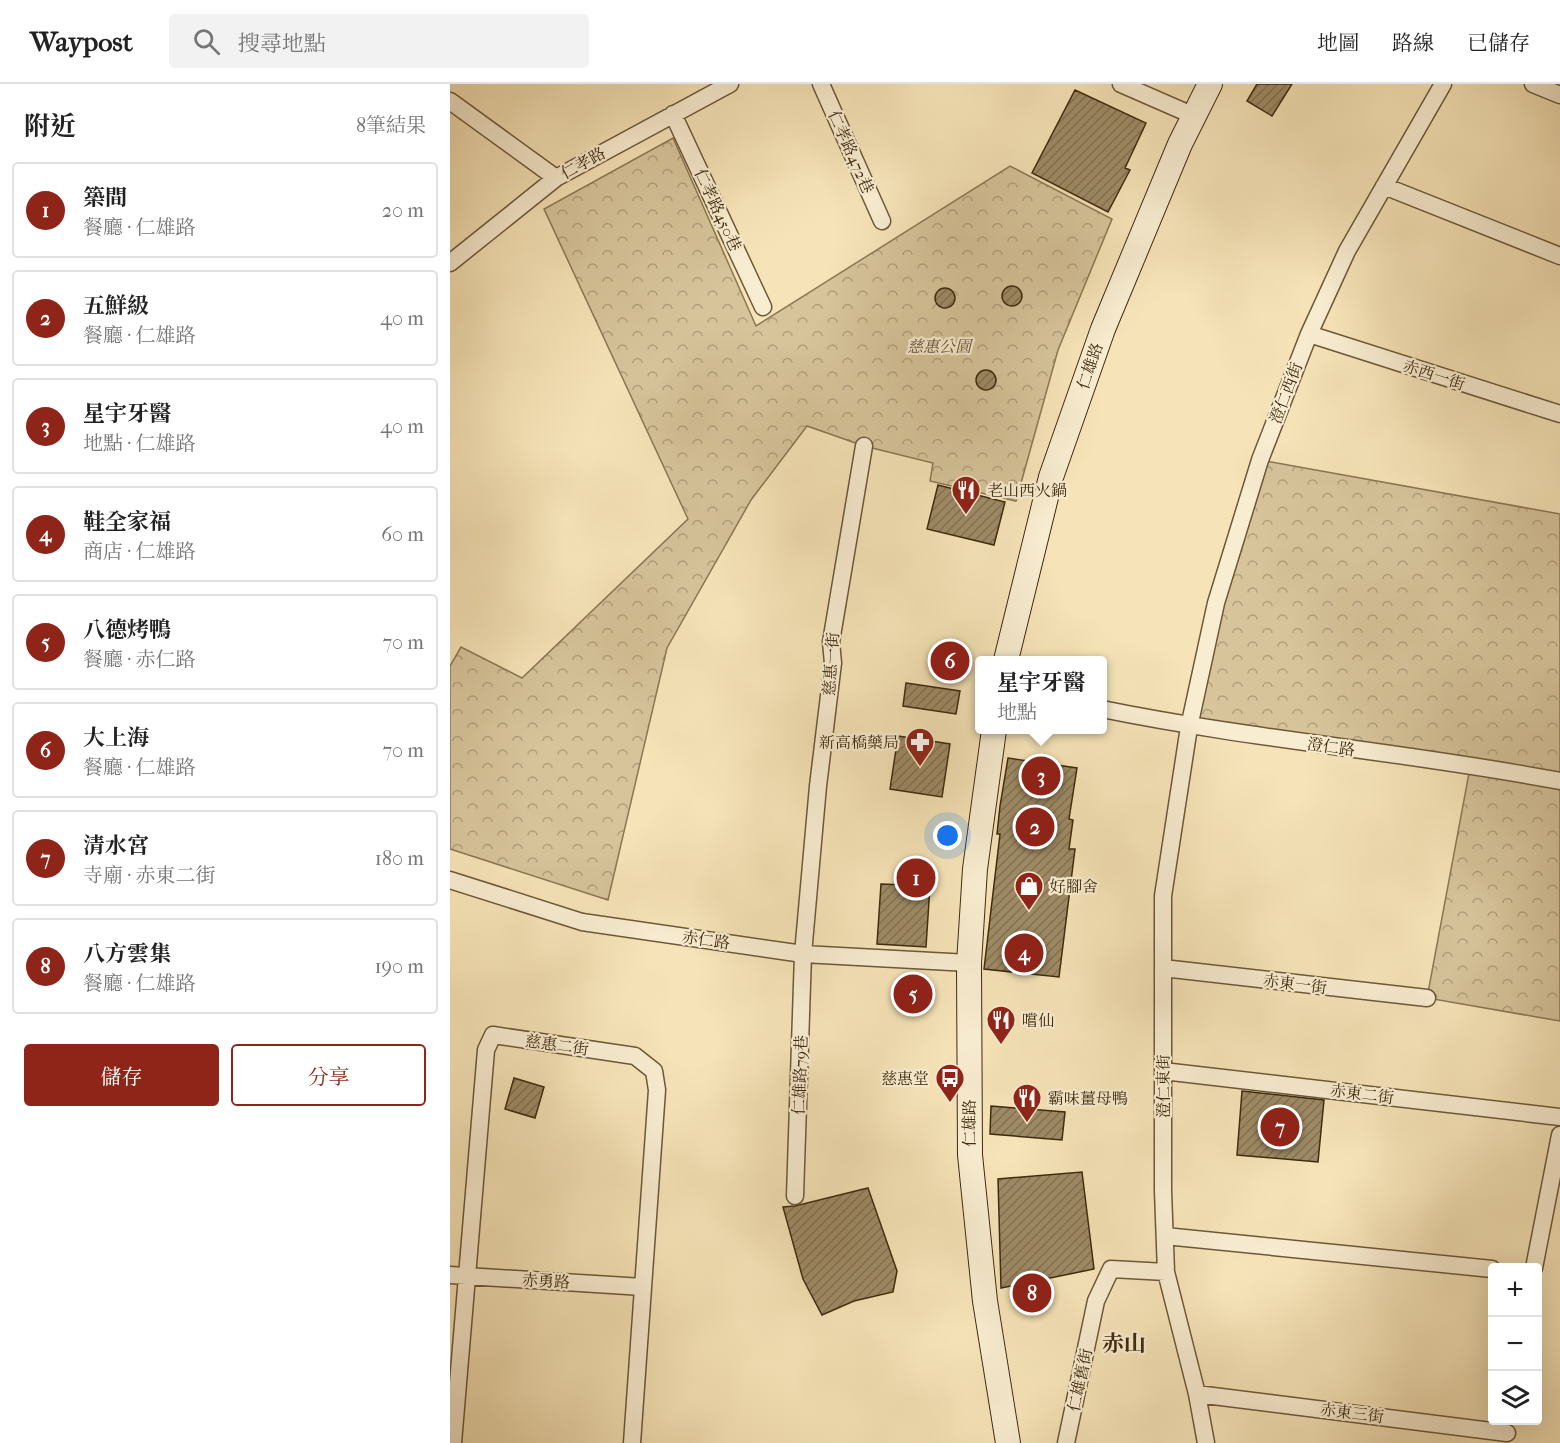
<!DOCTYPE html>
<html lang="zh-TW">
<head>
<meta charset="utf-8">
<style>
  :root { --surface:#fff; --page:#f2f2f2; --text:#222; --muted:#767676; --line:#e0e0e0; --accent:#8f2418 }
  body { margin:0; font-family:"IM FELL French Canon","Noto Serif TC",serif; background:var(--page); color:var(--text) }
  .controls { position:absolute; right:18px; bottom:18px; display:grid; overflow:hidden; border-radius:6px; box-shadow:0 6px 24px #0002 }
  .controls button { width:54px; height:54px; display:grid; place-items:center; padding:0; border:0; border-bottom:2px solid var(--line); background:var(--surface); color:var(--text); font:30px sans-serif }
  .you { position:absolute; left:498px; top:752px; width:21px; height:21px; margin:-15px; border:4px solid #fff; border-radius:50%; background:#1a73e8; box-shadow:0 0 0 9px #1a73e833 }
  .badge { display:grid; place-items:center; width:39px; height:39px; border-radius:50%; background:var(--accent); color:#fff; font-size:20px; font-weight:700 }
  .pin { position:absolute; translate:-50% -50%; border:3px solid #fff; box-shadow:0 2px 6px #0006 }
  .popup { position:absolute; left:525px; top:572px; width:132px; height:78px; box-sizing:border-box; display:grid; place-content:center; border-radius:6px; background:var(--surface); filter:drop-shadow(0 2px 4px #0005); font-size:20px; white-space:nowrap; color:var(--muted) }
  .popup b { font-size:22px; color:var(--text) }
  .popup::after { content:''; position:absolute; left:50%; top:100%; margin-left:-12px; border:12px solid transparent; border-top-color:var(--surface) }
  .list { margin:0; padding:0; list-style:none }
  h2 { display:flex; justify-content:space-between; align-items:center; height:78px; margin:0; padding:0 24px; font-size:26px }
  h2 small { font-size:20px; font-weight:400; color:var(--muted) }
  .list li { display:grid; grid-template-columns:39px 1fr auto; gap:18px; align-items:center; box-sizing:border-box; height:96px; margin:0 12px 12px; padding:0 12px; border:2px solid var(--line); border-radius:6px }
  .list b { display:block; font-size:22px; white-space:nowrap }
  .list p { margin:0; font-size:20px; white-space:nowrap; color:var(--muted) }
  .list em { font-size:20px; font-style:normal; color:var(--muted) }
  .actions { display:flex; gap:12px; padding:18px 24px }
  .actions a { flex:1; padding:14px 0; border:2px solid var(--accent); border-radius:6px; text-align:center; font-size:21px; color:var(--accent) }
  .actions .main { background:var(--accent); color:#fff }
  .icon { flex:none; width:33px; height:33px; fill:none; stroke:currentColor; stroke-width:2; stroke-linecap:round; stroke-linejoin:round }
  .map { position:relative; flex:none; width:1110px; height:1359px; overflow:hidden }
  header { display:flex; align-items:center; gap:36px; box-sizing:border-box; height:84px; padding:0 30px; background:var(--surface); border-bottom:2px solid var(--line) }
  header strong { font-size:28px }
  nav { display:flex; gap:33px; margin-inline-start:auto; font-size:21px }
  .search { width:420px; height:54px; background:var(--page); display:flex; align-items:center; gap:15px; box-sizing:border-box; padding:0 21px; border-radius:6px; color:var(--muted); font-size:22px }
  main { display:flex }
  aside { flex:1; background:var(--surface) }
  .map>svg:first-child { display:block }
  .park { fill:url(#park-crowns); stroke:#8a7754; stroke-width:1.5 }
  .building { fill:url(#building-hatch); stroke:#3e2a0e; stroke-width:1.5 }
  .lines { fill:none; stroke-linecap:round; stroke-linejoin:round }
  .street-casing { stroke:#6c5838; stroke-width:19 }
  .secondary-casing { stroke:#3e2a0e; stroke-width:26 }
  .street { stroke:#f9edd1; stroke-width:16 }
  .secondary { stroke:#f9edd1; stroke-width:24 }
  .labels { text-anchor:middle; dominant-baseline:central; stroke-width:4.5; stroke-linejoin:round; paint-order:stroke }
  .street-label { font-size:16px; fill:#3e2a0e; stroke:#f9edd1 }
  .park-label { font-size:16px; font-style:italic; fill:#645031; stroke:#f9edd1 }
  .poi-label { font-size:16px; fill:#3e2a0e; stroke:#f9edd1; text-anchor:start }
  .district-label { font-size:22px; font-weight:bold; fill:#3e2a0e; stroke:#f9edd1 }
</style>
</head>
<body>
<header>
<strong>Waypost</strong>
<div class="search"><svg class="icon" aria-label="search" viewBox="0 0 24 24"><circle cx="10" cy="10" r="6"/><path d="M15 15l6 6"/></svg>搜尋地點</div>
<nav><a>地圖</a><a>路線</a><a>已儲存</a></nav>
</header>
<main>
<aside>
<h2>附近<small>8筆結果</small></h2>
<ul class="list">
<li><span class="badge">1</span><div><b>築間</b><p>餐廳 · 仁雄路</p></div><em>20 m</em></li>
<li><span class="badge">2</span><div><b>五鮮級</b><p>餐廳 · 仁雄路</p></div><em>40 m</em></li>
<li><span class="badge">3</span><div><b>星宇牙醫</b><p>地點 · 仁雄路</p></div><em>40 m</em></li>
<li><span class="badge">4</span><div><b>鞋全家福</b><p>商店 · 仁雄路</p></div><em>60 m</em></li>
<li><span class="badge">5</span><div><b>八德烤鴨</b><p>餐廳 · 赤仁路</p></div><em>70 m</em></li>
<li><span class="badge">6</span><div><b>大上海</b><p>餐廳 · 仁雄路</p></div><em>70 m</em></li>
<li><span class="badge">7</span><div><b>清水宮</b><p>寺廟 · 赤東二街</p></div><em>180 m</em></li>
<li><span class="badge">8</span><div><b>八方雲集</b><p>餐廳 · 仁雄路</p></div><em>190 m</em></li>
</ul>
<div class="actions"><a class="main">儲存</a><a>分享</a></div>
</aside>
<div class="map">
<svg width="1110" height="1359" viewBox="0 0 1110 1359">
  <defs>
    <pattern id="park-crowns" width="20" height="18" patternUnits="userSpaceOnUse" patternTransform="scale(1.5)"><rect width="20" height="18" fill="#d7c49b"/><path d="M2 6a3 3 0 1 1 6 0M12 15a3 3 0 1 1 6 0" fill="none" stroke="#b09f7d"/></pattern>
    <pattern id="building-hatch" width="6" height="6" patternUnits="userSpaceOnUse" patternTransform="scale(1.5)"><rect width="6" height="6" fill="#9e8b66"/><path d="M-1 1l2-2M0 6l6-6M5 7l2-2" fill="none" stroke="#827252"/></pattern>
  </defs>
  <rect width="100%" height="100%" fill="#f6e4b8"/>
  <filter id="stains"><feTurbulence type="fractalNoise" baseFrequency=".00333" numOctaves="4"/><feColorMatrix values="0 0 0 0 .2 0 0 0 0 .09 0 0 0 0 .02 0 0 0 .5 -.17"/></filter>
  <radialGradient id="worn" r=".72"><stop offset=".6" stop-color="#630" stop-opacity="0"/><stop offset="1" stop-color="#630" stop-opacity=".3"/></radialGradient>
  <path class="park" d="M 223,54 L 306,242 L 560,82 L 662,135 L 608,266 L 566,417 L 480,397 L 483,379 L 414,362 L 357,342 L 301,416 L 217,564 L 158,816 L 0,765 L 0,582 L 11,563 L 72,594 L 238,435 L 94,125 Z
    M 810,376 L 1110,430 L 1110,937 L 977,914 L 1020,684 L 739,643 Z"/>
  <path class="building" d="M 807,0 L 842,0 L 822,32 L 797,17 Z
    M 625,6 L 696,39 L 675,84 L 680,86 L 658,128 L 582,89 Z
    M552 212a10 10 0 1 1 20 0a10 10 0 1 1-20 0Z
    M485 214a10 10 0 1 1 20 0a10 10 0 1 1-20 0Z
    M526 296a10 10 0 1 1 20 0a10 10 0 1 1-20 0Z
    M 488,401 L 555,418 L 544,461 L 477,445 Z
    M 456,599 L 510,607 L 506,630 L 453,622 Z
    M 448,652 L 500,660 L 492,713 L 440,705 Z
    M 558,674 L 627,684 L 619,735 L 623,736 L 619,765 L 625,765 L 609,893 L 534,885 L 550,750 L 547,750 L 550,722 Z
    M 431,800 L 480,802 L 476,863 L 427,860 Z
    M 64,994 L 94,1003 L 85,1034 L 55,1025 Z
    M 792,1007 L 874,1016 L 868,1078 L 787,1071 Z
    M 541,1022 L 615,1028 L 612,1056 L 540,1050 Z
    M 632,1088 L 644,1185 L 551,1204 L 548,1095 Z
    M 418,1104 L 447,1187 L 443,1208 L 404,1217 L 372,1231 L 353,1195 L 333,1123 L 345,1122 Z"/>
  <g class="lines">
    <g class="street-casing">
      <path id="street" d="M 371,0 L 432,137
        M 671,0 L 742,31
        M 1083,0 L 1110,11
        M 0,17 L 106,94
        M 223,30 L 313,223
        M 934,102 L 1110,172
        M 0,179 L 106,94 L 280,0
        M 859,250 L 1110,330
        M 652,625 C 804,656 958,668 1110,697
        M 0,796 L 132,838 L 353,870 L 519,879
        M 713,884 L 977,914
        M 713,987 L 1110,1033
        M 345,1112 L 353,870 L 368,702 L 383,579 L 381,558 L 414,362
        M 715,1152 L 1042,1185
        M 1084,1184 L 1110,1051
        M 0,1191 L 193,1203
        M 747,1310 L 1057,1349
        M 3,1359 L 36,966 L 43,951 L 185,972 L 204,987 L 207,1006 L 182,1359
        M 616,1359 L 646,1217 L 661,1185 L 716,1188
        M 756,1359 L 747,1310 L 716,1188 L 713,1107 L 713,812 L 739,643 L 766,519 L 810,376 L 859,250 L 897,167 L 993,0"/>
    </g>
    <g class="secondary-casing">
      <path id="secondary" d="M 556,576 L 601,393 L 653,245 L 730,60 L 760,0
        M 544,646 L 525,785 L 519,879 L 520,1071 L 535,1217 L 558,1359"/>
    </g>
    <use href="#street" class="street"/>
    <use href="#secondary" class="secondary"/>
  </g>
  <defs>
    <g id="restaurant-pin" transform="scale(1.5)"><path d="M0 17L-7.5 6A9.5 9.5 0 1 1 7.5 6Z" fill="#8f2418" stroke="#f9edd1"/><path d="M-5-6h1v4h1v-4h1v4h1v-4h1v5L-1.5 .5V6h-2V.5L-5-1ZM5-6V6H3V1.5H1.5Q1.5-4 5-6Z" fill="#fff"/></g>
    <g id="pharmacy-pin" transform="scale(1.5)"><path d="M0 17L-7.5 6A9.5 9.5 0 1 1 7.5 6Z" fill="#8f2418" stroke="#f9edd1"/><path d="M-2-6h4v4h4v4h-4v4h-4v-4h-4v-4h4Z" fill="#fff"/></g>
    <g id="shop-pin" transform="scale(1.5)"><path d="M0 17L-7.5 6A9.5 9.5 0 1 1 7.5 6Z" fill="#8f2418" stroke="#f9edd1"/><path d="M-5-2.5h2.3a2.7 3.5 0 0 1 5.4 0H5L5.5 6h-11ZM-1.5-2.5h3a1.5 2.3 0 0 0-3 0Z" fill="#fff"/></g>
    <g id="bus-pin" transform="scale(1.5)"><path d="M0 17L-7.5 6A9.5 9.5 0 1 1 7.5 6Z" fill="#8f2418" stroke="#f9edd1"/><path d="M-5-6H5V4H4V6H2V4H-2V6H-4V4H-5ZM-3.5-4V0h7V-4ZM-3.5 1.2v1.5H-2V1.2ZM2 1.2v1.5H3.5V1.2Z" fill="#fff"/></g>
  </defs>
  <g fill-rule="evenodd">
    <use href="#restaurant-pin" x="516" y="406"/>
    <use href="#pharmacy-pin" x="470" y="658"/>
    <use href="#shop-pin" x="579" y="802"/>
    <use href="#restaurant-pin" x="551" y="936"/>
    <use href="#bus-pin" x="500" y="994"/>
    <use href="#restaurant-pin" x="577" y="1014"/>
  </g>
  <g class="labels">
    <g class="street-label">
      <text transform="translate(401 68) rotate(66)">仁孝路472巷</text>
      <text transform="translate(133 79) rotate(-29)">仁孝路</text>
      <text transform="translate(268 126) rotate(65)">仁孝路450巷</text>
      <text transform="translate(640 282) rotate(-71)">仁雄路</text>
      <text transform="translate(984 291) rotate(18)">赤西一街</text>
      <text transform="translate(836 309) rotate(-69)">澄仁西街</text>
      <text transform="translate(381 580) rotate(-86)">慈惠一街</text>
      <text transform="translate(881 663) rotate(8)">澄仁路</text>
      <text transform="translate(256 856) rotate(8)">赤仁路</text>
      <text transform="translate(845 900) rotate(7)">赤東一街</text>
      <text transform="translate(107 961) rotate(8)">慈惠二街</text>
      <text transform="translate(350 991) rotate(-88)">仁雄路79巷</text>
      <text transform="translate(713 1002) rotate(-90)">澄仁東街</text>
      <text transform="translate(912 1010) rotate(7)">赤東二街</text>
      <text transform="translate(519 1039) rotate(-90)">仁雄路</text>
      <text transform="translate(96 1197) rotate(3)">赤勇路</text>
      <text transform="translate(630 1296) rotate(-78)">仁雄舊街</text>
      <text transform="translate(902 1329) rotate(7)">赤東三街</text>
    </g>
    <g class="park-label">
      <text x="489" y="262">慈惠公園</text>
    </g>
    <g class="poi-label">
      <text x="537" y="406">老山西火鍋</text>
      <text x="449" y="658" text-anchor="end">新高橋藥局</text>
      <text x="600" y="802">好腳舍</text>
      <text x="572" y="936">嚐仙</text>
      <text x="479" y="994" text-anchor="end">慈惠堂</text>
      <text x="598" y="1014">霸味薑母鴨</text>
    </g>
    <g class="district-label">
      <text x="674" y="1260">赤山</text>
    </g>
  </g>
  <rect width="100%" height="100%" filter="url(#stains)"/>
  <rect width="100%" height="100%" fill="url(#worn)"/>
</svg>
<div class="controls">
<button>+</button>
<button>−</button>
<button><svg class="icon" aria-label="layers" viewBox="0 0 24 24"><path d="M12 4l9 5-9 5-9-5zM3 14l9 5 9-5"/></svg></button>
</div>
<div class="you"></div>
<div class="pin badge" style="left:466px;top:794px">1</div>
<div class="pin badge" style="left:585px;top:743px">2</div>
<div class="pin badge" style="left:591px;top:692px">3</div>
<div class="popup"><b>星宇牙醫</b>地點</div>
<div class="pin badge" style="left:574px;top:869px">4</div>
<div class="pin badge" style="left:463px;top:910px">5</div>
<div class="pin badge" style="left:500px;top:577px">6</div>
<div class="pin badge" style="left:830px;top:1043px">7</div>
<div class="pin badge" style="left:582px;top:1209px">8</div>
</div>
</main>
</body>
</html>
